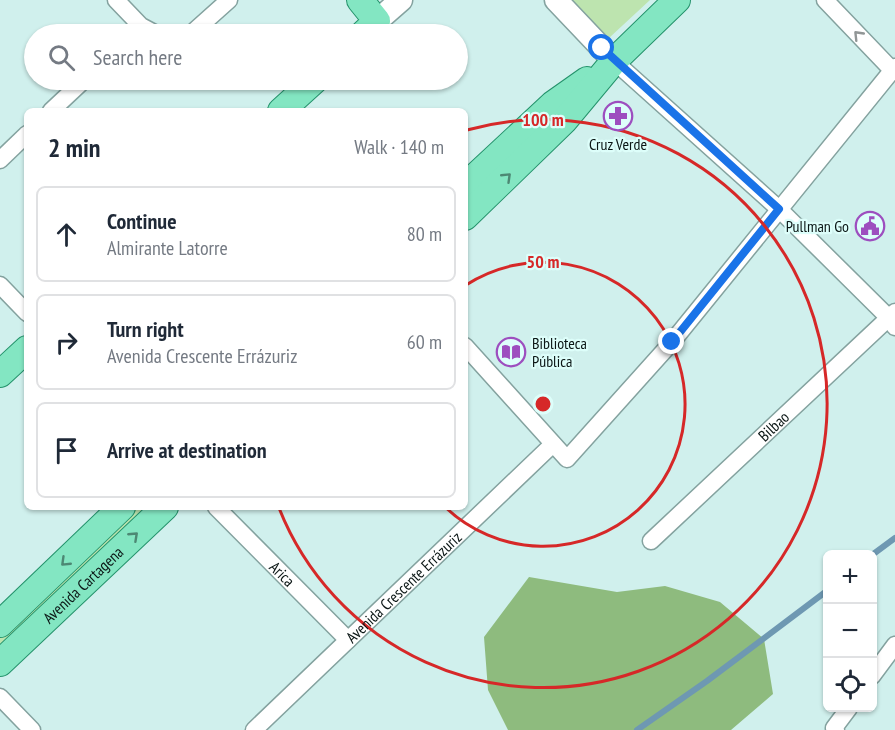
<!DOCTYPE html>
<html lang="en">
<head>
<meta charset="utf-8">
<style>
  :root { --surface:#fff; --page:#f2f2f3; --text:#1f2937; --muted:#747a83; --line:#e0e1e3 }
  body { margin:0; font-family:"PT Sans Narrow",sans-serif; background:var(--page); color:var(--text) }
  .controls { position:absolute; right:18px; bottom:18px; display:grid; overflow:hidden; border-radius:9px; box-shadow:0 2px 4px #0004 }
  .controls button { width:54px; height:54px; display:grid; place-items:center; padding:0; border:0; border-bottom:2px solid var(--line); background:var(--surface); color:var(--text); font:30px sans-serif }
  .stop { position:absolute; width:18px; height:18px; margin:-14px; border:4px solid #1a73e8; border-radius:50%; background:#fff }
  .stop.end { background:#1a73e8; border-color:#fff; box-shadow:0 2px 6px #0008 }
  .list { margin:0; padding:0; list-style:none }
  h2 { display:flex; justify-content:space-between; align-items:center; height:78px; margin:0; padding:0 24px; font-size:26px }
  h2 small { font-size:20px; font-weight:400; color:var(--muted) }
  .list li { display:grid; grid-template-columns:39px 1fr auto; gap:18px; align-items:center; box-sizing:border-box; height:96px; margin:0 12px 12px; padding:0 12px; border:2px solid var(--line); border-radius:9px }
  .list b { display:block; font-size:22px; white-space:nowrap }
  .list p { margin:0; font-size:20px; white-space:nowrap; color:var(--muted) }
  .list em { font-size:20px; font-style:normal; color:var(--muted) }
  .icon { flex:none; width:33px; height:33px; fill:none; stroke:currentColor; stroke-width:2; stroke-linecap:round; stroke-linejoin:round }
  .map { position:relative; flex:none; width:895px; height:730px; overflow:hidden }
  .search { position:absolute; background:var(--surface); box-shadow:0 2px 4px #0004; left:24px; top:24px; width:444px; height:66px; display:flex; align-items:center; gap:15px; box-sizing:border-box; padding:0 21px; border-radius:33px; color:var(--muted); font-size:22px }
  .panel { position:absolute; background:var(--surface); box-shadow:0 2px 4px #0004; left:24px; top:108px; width:444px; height:402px; border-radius:9px }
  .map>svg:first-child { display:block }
  .green { fill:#bde4af }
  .forest { fill:#8ebb7e }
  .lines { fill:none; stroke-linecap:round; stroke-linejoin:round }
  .stream { stroke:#6e98b2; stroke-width:6 }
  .minor-casing { stroke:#84a29f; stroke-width:19 }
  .secondary-casing { stroke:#84a29f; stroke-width:25 }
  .primary-casing { stroke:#24926b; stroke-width:28 }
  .minor { stroke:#fff; stroke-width:16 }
  .secondary { stroke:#fff; stroke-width:22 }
  .primary { stroke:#83e6c2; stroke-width:26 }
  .oneway { stroke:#919696 }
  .oneway2 { stroke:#4d8874 }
  .route { stroke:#1a73e8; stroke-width:8 }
  .ring { fill:none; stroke:#d62828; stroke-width:3 }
  .labels { text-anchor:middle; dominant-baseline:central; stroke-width:4.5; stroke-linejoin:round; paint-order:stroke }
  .poi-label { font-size:16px; fill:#0b1615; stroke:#ddfefa }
  .street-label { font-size:16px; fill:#0b1615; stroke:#ddfefa }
  .centre { fill:#d62828; stroke:#ddfefa; stroke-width:3 }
  .ring-label { font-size:18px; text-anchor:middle; font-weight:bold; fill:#d62828; stroke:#ddfefa; stroke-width:4.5; stroke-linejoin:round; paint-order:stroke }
</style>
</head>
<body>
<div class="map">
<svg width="895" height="730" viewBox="0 0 895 730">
  <rect width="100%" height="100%" fill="#d0f0ed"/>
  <path class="green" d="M 572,0 L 650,0 L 609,38 Z
    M 133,507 L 151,507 L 0,649 L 0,635 Z"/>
  <path class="forest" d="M 529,577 L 617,592 L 665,586 L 720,602 L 764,639 L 773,694 L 731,730 L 508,730 L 488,690 L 484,637 Z"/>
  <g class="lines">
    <path class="stream" d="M 872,555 L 895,538
      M 637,730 L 707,681 L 828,590"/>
    <g class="minor-casing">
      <g id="minor">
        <path d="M 116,0 L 141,26 L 156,34"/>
        <path d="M 825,0 L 892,70"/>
        <path d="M 191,34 L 229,0"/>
        <path d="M 614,61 L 779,209 L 889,318 L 895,327"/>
        <path d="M 51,111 L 84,80"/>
        <path d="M 0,160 L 27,134"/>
        <path d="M 0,285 L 27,313"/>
        <path d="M 465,346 L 567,459 L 672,342 L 895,67"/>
        <path id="s1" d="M 216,507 L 348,640"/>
        <path id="s2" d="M 651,541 L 895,312"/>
        <path d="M 872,676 L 895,645"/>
        <path d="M 0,697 L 32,730"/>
        <path id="s3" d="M 254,730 L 553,444"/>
        <path d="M 836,730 L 834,728 L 849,708"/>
      </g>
    </g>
    <g class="secondary-casing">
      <path id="secondary" d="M 556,0 L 614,61
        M 377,21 L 401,0"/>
    </g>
    <g class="primary-casing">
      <g id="primary">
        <path d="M 360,0 L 377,21 L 363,34"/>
        <path d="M 281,111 L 315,80"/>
        <path d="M 465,186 L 553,104 L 587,80"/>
        <path d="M 465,217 L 564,121 L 614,61 L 677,0"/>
        <path d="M 0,374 L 27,349"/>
        <path d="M 0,624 L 122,507"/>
        <path id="s4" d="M 0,663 L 165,507"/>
      </g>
    </g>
    <use href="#minor" class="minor"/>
    <use href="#secondary" class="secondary"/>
    <use href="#primary" class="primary"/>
  </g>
  <defs><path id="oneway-chevron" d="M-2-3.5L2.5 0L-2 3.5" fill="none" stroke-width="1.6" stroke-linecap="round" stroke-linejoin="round" transform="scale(1.5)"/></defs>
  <use class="oneway" href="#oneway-chevron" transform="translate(858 35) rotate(-134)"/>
  <g class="oneway2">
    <use href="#oneway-chevron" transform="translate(507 177) rotate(-44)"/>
    <use href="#oneway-chevron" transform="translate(134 536) rotate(-43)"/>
    <use href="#oneway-chevron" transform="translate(65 562) rotate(136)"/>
  </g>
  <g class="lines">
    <path class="route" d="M 602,48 L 779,209 L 672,342"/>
  </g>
  <g class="ring">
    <path d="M466 285A142 142 0 1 1 445 507"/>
    <path d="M467 130A284 284 0 1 1 279 508"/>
  </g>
  <defs>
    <g id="pharmacy-ring" transform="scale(1.5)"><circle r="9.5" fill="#ddfefa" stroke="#9d4ebf" stroke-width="1.5"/><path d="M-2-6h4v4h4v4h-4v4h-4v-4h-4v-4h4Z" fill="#9d4ebf"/></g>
    <g id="civic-ring" transform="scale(1.5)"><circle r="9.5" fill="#ddfefa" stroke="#9d4ebf" stroke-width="1.5"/><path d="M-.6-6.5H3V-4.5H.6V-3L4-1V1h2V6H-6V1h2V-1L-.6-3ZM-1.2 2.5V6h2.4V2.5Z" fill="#9d4ebf"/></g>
    <g id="library-ring" transform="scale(1.5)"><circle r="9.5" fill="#ddfefa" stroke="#9d4ebf" stroke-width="1.5"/><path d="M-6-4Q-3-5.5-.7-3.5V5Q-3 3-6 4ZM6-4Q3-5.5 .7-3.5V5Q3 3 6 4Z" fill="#9d4ebf"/></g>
  </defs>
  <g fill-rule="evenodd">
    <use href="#pharmacy-ring" x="618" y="116"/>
    <use href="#civic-ring" x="870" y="226"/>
    <use href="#library-ring" x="511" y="352"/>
  </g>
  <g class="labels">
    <g class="poi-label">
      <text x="618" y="144">Cruz Verde</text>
      <text x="849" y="226" text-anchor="end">Pullman Go</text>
      <text x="532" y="343" text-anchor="start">Biblioteca<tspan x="532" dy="18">Pública</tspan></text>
    </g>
    <g class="street-label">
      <text stroke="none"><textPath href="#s2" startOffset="168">Bilbao</textPath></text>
      <text stroke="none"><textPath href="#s1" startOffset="94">Arica</textPath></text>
      <text stroke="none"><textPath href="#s4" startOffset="114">Avenida Cartagena</textPath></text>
      <text stroke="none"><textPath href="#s3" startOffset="207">Avenida Crescente Errázuriz</textPath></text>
    </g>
  </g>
  <circle cx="543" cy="404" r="9" class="centre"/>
  <g class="ring-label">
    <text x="543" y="126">100 m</text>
    <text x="543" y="268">50 m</text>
  </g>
</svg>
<div class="controls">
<button>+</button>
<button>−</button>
<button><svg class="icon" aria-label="locate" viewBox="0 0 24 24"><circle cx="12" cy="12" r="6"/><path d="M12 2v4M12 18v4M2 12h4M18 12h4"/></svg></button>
</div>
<div class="stop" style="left:602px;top:48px"></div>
<div class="stop end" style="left:672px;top:342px"></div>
<div class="search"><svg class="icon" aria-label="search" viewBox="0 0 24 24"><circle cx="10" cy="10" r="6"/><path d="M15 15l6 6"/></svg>Search here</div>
<section class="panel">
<h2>2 min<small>Walk · 140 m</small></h2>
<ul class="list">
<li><svg class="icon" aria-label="ahead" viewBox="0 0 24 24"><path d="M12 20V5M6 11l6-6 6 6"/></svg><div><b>Continue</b><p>Almirante Latorre</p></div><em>80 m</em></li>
<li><svg class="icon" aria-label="right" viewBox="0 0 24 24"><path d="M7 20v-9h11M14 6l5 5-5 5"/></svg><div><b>Turn right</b><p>Avenida Crescente Errázuriz</p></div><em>60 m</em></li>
<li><svg class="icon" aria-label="arrive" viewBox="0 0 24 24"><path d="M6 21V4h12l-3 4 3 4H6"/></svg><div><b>Arrive at destination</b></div></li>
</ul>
</section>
</div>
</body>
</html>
